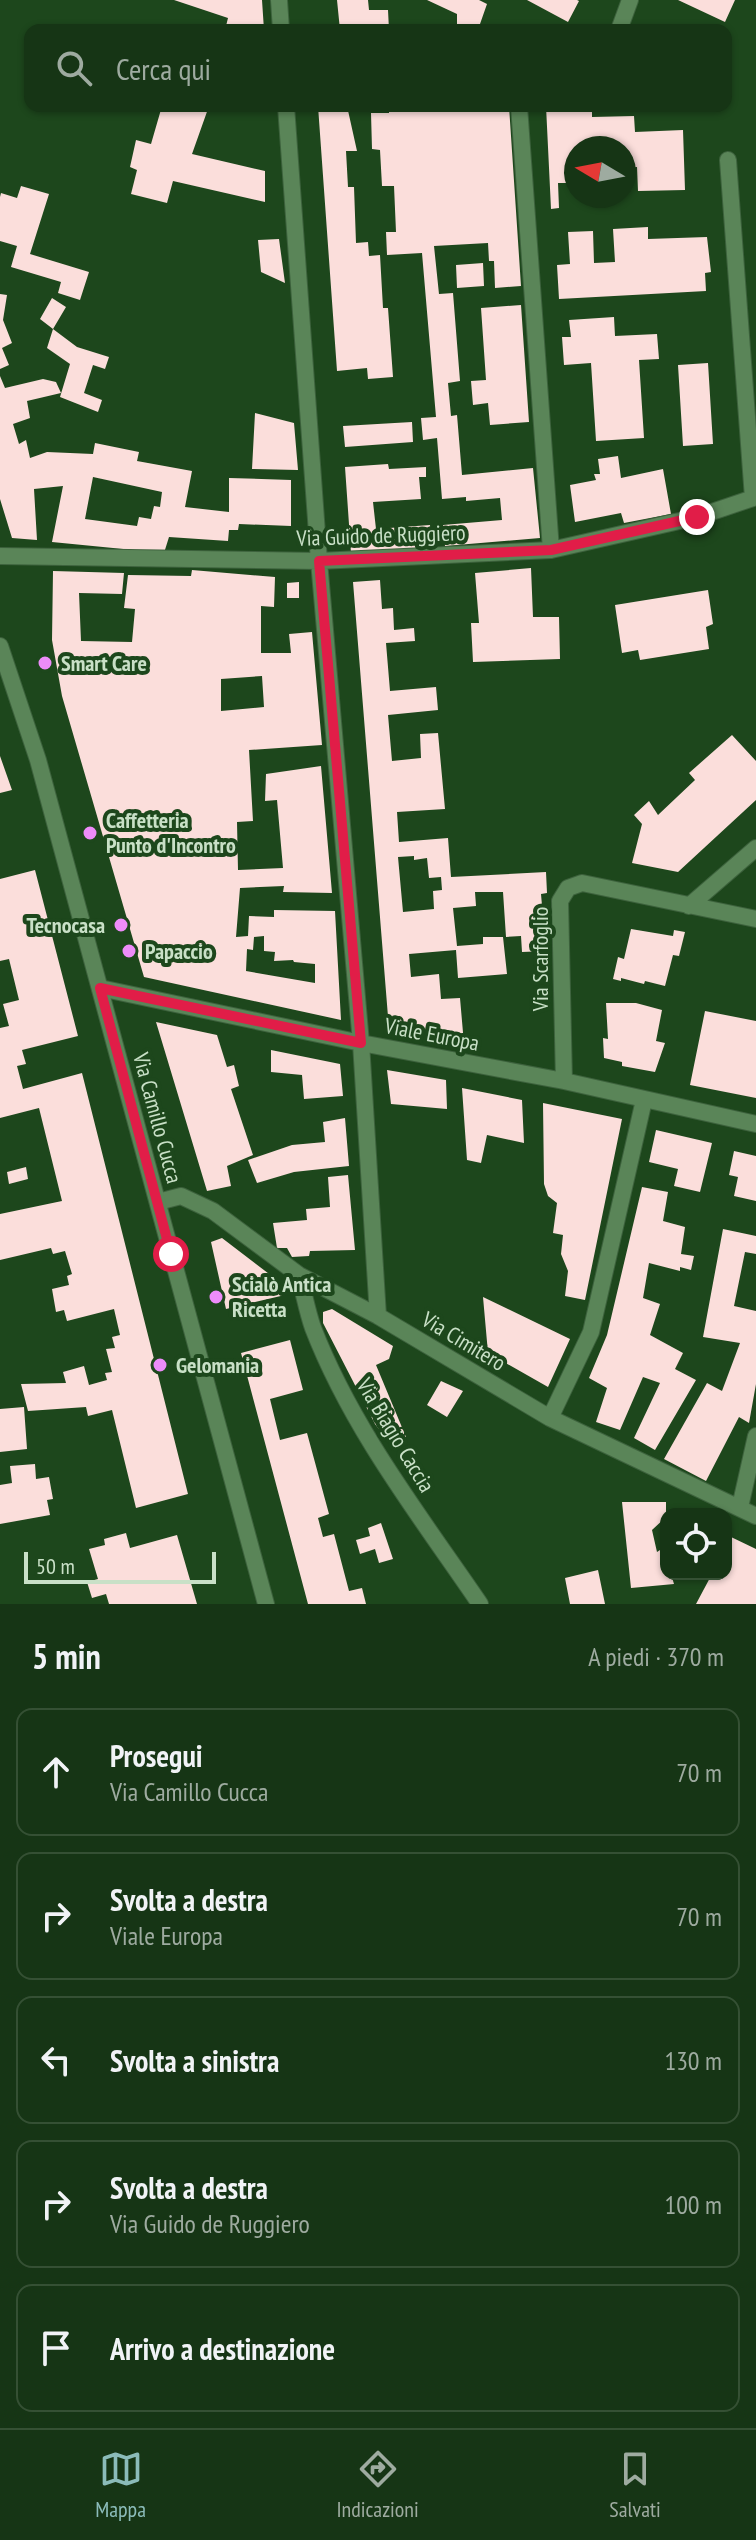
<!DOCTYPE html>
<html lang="it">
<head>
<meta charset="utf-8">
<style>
  :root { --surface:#163515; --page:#234022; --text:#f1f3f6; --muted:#9eaba0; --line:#355034; --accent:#8bbbb9 }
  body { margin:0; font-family:"PT Sans Narrow",sans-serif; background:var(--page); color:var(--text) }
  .controls { position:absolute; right:24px; bottom:24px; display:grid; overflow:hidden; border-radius:16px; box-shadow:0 2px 6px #0004 }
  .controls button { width:72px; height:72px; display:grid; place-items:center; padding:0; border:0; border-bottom:2px solid var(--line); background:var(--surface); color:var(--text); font:40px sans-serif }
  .compass { position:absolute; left:564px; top:136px; width:72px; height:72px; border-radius:50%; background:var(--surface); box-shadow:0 2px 6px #0004; rotate:280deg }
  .scale { position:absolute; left:24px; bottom:20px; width:192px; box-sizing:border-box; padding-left:8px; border:4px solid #c9e0c7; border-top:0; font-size:22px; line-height:28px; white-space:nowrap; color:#c9e0c7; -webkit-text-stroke:6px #1d471c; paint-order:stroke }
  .stop { position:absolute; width:24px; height:24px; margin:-18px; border:6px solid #e11d48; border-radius:50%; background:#fff }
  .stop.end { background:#e11d48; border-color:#fff; box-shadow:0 2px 8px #0008 }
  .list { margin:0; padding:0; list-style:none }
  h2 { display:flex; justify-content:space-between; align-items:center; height:104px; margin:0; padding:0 32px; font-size:34px }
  h2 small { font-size:26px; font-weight:400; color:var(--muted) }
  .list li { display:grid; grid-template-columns:52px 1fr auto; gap:24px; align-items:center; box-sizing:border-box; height:128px; margin:0 16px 16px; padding:0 16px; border:2px solid var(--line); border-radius:16px }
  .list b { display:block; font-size:30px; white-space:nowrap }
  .list p { margin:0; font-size:26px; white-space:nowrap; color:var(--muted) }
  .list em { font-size:26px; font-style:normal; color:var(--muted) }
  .icon { flex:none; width:44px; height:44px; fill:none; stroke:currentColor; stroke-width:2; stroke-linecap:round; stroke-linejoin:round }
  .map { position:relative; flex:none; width:756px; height:1604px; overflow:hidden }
  .search { position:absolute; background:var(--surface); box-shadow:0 2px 6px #0004; left:24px; right:24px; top:24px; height:88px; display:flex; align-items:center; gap:20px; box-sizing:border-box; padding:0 28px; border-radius:16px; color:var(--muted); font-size:30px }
  .sheet { height:824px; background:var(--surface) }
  nav { display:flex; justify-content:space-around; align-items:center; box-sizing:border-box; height:112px; border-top:2px solid var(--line); background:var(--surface); font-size:22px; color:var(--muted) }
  nav a { display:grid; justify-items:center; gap:4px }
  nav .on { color:var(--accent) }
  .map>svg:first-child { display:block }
  .building { fill:#fbdedb; fill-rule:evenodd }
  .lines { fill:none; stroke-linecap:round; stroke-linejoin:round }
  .minor-casing { stroke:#3d623d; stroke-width:18 }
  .tertiary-casing { stroke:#3d623d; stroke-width:18 }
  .minor { stroke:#5a8558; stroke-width:16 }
  .tertiary { stroke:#5a8558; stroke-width:16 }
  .route { stroke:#e11d48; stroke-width:10 }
  .poi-dot { fill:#ed8cf9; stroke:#1d471c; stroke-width:3 }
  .labels { text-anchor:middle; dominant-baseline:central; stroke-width:8; stroke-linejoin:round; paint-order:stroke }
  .street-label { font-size:22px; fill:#c9e0c7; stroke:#1d471c }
  .poi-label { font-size:22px; font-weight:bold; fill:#c9e0c7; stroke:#1d471c; text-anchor:start }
</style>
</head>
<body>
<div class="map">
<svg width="756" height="1604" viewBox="0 0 756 1604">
  <rect width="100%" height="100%" fill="#1d471c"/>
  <path class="building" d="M 174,0 L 262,0 L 264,30 L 225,30 L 228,18 Z
    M 337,0 L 368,0 L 369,10 L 388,10 L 389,30 L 340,30 Z
    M 427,0 L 479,0 L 487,4 L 480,24 L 495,30 L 457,30 L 457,14 Z
    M 527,0 L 577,0 L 579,1 L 568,22 Z
    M 678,0 L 735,0 L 725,22 Z
    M 162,106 L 209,106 L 192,154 L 265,171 L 265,202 L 173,181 L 167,203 L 131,194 L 137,170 L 130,167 L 136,140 L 151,144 Z
    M 318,106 L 347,106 L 357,151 L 346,151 L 348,187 L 354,187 L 356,243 L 368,242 L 369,256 L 380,255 L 383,308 L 388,308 L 393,377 L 368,379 L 367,368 L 337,371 Z
    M 389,106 L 509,106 L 521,286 L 495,288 L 494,261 L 489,261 L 488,243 L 434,246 L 439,294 L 453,293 L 460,381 L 448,383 L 451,416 L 457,415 L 462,475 L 533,468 L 540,538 L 445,546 L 443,525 L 502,520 L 500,498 L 466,501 L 466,497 L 442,499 L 437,438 L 423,440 L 421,418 L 436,417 L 422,253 L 387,255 L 386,232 L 396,232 L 394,186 L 382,186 L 380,150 L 372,149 L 371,113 L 389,113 Z
    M 546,106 L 592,106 L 592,117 L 634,116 L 635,132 L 683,130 L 685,190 L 638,191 L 637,167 L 624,168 L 624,148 L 576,148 L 576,183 L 558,183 L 559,208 L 551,209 Z
    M 21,186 L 49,194 L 30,254 L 89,272 L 80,300 L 58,293 L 61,282 L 11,267 L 17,246 L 0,241 L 0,197 L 1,193 L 17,198 Z
    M 648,227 L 648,239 L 707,237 L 711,272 L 705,273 L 706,291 L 559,299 L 557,265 L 570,264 L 568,232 L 593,231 L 594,263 L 615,262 L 613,229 Z
    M 279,239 L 285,283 L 261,272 L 258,240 Z
    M 483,263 L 484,286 L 457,288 L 456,265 Z
    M 0,294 L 7,295 L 3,320 L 12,343 L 2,348 L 9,365 L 0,369 Z
    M 52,298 L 66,307 L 53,329 L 40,319 Z
    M 521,305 L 529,422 L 490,425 L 488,403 L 473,405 L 471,381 L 486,380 L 481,308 Z
    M 614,317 L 615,336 L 657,334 L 659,359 L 639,360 L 644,438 L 596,441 L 591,363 L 564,365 L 562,337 L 571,337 L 569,320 Z
    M 53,329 L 77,347 L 109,357 L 105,369 L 93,365 L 84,393 L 102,400 L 98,412 L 60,397 L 70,364 L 47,348 Z
    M 708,363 L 713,444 L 683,446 L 678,365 Z
    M 0,376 L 5,388 L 43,379 L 56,382 L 61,393 L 27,401 L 30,418 L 13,424 L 19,444 L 26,440 L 30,458 L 47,452 L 93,454 L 95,443 L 139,452 L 137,461 L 192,471 L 185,507 L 229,512 L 229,478 L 291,480 L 291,526 L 239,524 L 238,530 L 229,530 L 228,541 L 169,537 L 164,553 L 52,542 L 63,486 L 34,489 L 37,540 L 12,538 L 0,499 ZM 93,477 L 162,492 L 160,507 L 154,506 L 151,519 L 139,517 L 137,526 L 85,519 Z
    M 255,413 L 294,423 L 298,470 L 252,469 Z
    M 412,422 L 413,442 L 345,447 L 343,426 Z
    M 618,456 L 621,478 L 663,469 L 671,514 L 624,523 L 621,513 L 575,522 L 570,485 L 596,480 L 594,474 L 600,474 L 598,459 Z
    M 388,464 L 389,469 L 426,467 L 426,477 L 419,477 L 421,499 L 373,502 L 376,529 L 430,525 L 432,548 L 351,553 L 345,467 Z
    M 531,568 L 533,617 L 559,617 L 560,659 L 473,662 L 471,623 L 479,623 L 475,573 Z
    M 192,570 L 275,577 L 274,607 L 261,606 L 261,653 L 291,653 L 289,634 L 312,632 L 322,745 L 249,750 L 253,821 L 237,822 L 238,870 L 283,868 L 277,800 L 265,801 L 266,774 L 321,766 L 332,893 L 283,892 L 284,886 L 240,888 L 236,937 L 248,936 L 249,916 L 274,917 L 274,910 L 335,911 L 341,1020 L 144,977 L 62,696 L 52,640 L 53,571 L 124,573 L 122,594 L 79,593 L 81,641 L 132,642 L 135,609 L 124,608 L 128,575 L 191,576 ZM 262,676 L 264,707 L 221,711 L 221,679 ZM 264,936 L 264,951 L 275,952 L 274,961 L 293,960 L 294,962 L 315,964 L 315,983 L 246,971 L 247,949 L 253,950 L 254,937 Z
    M 380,580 L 382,609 L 393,608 L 394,630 L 414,628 L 415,641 L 386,643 L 390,691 L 436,687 L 438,710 L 388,715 L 392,761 L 421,758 L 420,734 L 438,733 L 445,809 L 397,812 L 399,842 L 448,838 L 451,877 L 546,872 L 547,893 L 541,894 L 546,951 L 522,952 L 521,936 L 506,937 L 503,892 L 475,892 L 476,906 L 453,908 L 457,946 L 483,944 L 483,937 L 503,937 L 507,974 L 458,978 L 456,950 L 409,954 L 411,977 L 439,974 L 441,999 L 460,998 L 464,1044 L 389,1029 L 353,582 ZM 414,856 L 414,860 L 427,858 L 429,878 L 441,877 L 442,890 L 433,891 L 434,909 L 403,912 L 398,857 Z
    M 299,582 L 299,598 L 287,598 L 287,583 Z
    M 708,590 L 713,624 L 706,627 L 709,649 L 640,660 L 638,650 L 622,653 L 615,605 Z
    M 732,735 L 756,761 L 756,800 L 678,872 L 632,863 L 642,824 L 634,815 L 649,801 L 658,815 L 695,780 L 689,773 Z
    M 0,756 L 12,790 L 0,793 Z
    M 35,870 L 78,1036 L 22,1050 L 26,1064 L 17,1066 L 23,1089 L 82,1073 L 188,1494 L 136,1508 L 112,1410 L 88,1416 L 86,1407 L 28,1411 L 21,1384 L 66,1383 L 63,1372 L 84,1366 L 89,1385 L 107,1380 L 105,1373 L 112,1372 L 106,1349 L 115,1348 L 112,1337 L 120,1335 L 114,1309 L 67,1321 L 64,1310 L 56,1312 L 52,1289 L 69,1285 L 67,1276 L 72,1274 L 65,1251 L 53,1254 L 51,1248 L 0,1260 L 0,1214 L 62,1201 L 39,1108 L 0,1118 L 0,1028 L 9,1026 L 3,1004 L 19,1000 L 9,959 L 0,961 L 0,879 Z
    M 631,929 L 673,936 L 674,930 L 685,932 L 679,956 L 673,955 L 665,986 L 645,981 L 644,984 L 621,978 L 621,981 L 613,979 L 618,957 L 624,959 Z
    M 606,1003 L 636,1003 L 662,1010 L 656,1041 L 665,1043 L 655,1072 L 622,1066 L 622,1062 L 604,1058 L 603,1038 L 608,1039 Z
    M 705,1011 L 756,1021 L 756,1098 L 690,1085 Z
    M 156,1022 L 217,1035 L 227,1067 L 234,1065 L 239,1086 L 231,1089 L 253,1155 L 227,1166 L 231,1186 L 207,1191 Z
    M 271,1050 L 340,1064 L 343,1096 L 304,1099 L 302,1075 L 271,1072 Z
    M 387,1070 L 446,1080 L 447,1109 L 391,1104 Z
    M 462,1088 L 522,1100 L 524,1143 L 487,1135 L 481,1163 L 467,1160 Z
    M 543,1103 L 622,1119 L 585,1300 L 565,1296 L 568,1271 L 561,1254 L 563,1235 L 553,1233 L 557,1203 L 548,1196 L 544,1184 Z
    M 345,1118 L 349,1166 L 294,1172 L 257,1183 L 248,1160 L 292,1145 L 325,1142 L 323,1122 Z
    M 656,1130 L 712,1143 L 700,1192 L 674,1186 L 678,1169 L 649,1162 Z
    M 734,1151 L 756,1156 L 756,1201 L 734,1196 L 738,1177 L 729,1175 Z
    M 26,1167 L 28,1179 L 9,1184 L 7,1172 Z
    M 348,1175 L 355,1250 L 310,1251 L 309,1256 L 292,1257 L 287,1248 L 277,1248 L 273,1223 L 307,1220 L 306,1209 L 330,1207 L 328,1177 Z
    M 642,1187 L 668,1192 L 663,1221 L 685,1227 L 681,1254 L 694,1256 L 691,1270 L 680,1267 L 680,1271 L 649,1263 L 643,1298 L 660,1304 L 650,1335 L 683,1353 L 675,1369 L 696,1380 L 655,1450 L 634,1438 L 660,1383 L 643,1377 L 620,1430 L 596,1422 L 607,1388 L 589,1378 L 607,1335 Z
    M 723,1229 L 756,1236 L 756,1254 L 745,1252 L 734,1306 L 756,1311 L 756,1384 L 749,1423 L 739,1417 L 706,1481 L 664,1459 L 707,1383 L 722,1391 L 740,1343 L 703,1337 Z
    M 222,1238 L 277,1280 L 285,1295 L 226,1309 L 211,1242 Z
    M 483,1297 L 570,1339 L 548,1387 L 488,1353 Z
    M 332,1309 L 393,1346 L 389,1359 L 376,1365 L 406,1437 L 387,1440 L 375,1424 L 323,1323 L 323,1312 Z
    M 290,1340 L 303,1390 L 270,1399 L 280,1440 L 307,1433 L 329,1514 L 318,1518 L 323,1537 L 334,1534 L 349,1591 L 362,1588 L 366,1604 L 308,1604 L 241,1353 Z
    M 441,1381 L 463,1391 L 447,1417 L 427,1405 Z
    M 24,1407 L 27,1449 L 0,1452 L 0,1409 Z
    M 35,1464 L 36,1479 L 49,1477 L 53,1499 L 47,1500 L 50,1515 L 0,1524 L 0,1485 L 12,1483 L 10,1466 Z
    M 622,1502 L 666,1502 L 666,1517 L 652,1530 L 657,1552 L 666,1546 L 666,1574 L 671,1574 L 674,1584 L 631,1588 Z
    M 381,1523 L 393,1559 L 379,1563 L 375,1549 L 360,1554 L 356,1540 L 370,1536 L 368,1528 Z
    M 126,1533 L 130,1548 L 177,1535 L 197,1604 L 109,1604 L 106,1594 L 92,1598 L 87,1582 L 98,1579 L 89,1549 L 105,1545 L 104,1539 Z
    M 731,1537 L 756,1549 L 756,1604 L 696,1604 L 712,1574 L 726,1574 L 726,1546 Z
    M 598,1570 L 605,1604 L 570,1604 L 565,1578 Z"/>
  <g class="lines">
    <g class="minor-casing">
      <path id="minor" d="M 279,0 L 281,30
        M 619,30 L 630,0
        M 286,106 L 319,561 L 361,1043 L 378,1316
        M 519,106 L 551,550
        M 728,160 L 753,498
        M 0,556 L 319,561 L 551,550 L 697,517 L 756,497
        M 689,906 L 756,848
        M 100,988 L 361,1043 L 564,1081 L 756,1124
        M 564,1081 L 560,901 L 568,888 L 582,883 L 756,919
        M 158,1202 L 181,1196 L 213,1211 L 299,1275 L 378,1316 L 550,1418 L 756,1516
        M 299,1275 C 304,1293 307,1311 313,1328 C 352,1429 420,1516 480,1604
        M 550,1418 L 591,1332 L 644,1100
        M 740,1507 L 756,1436"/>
    </g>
    <g class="tertiary-casing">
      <path id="tertiary" d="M 0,646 L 38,760 L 266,1604"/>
    </g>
    <use href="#minor" class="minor"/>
    <use href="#tertiary" class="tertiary"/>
  </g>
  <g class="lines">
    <path class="route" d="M 171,1254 L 100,988 L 361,1043 L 319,561 L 551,550 L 697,517"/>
  </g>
  <g class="poi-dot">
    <circle cx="45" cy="663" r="8"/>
    <circle cx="90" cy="833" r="8"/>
    <circle cx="121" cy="925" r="8"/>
    <circle cx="129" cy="951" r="8"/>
    <circle cx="216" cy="1297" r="8"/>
    <circle cx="160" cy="1365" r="8"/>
  </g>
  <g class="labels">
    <g class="street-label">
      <text transform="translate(381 535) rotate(-2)">Via Guido de Ruggiero</text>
      <text transform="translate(540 959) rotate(-90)">Via Scarfoglio</text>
      <text transform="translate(432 1034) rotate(11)">Viale Europa</text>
      <text transform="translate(158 1118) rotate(75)">Via Camillo Cucca</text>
      <text transform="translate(464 1341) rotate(31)">Via Cimitero</text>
      <text transform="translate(396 1435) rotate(59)">Via Biagio Caccia</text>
    </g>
    <g class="poi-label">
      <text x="61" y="663">Smart Care</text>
      <text x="106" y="820">Caffetteria<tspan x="106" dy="25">Punto d'Incontro</tspan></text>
      <text x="105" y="925" text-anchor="end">Tecnocasa</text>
      <text x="145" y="951">Papaccio</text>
      <text x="232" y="1284">Scialò Antica<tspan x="232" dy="25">Ricetta</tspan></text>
      <text x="176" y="1365">Gelomania</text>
    </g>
  </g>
</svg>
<div class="controls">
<button><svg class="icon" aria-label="locate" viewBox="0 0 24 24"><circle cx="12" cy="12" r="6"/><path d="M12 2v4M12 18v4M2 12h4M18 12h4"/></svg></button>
</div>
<svg class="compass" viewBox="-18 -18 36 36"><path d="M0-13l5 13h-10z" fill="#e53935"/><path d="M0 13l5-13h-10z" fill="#9eaba0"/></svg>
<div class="scale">50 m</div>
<div class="stop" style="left:171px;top:1254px"></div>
<div class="stop end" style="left:697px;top:517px"></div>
<div class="search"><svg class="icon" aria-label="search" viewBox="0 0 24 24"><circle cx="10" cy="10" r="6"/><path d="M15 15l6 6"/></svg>Cerca qui</div>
</div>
<section class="sheet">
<h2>5 min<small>A piedi · 370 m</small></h2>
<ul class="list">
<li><svg class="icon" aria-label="ahead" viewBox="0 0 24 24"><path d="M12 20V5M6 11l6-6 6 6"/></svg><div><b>Prosegui</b><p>Via Camillo Cucca</p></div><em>70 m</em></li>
<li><svg class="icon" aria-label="right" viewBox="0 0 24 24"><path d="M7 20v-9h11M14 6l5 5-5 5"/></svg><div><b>Svolta a destra</b><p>Viale Europa</p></div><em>70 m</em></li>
<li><svg class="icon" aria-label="left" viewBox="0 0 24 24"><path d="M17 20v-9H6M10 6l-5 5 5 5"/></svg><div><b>Svolta a sinistra</b></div><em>130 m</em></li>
<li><svg class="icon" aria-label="right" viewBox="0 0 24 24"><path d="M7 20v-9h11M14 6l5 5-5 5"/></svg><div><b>Svolta a destra</b><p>Via Guido de Ruggiero</p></div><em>100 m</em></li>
<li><svg class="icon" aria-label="arrive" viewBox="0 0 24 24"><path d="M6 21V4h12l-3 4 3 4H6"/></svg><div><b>Arrivo a destinazione</b></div></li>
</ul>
</section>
<nav>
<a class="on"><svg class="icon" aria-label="map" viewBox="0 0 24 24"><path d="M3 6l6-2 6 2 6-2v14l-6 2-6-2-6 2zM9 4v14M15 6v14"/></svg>Mappa</a>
<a><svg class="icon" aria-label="directions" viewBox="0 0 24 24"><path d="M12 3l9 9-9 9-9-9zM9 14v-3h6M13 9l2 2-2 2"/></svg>Indicazioni</a>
<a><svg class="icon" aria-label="saved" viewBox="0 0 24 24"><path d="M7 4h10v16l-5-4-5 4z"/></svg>Salvati</a>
</nav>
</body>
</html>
